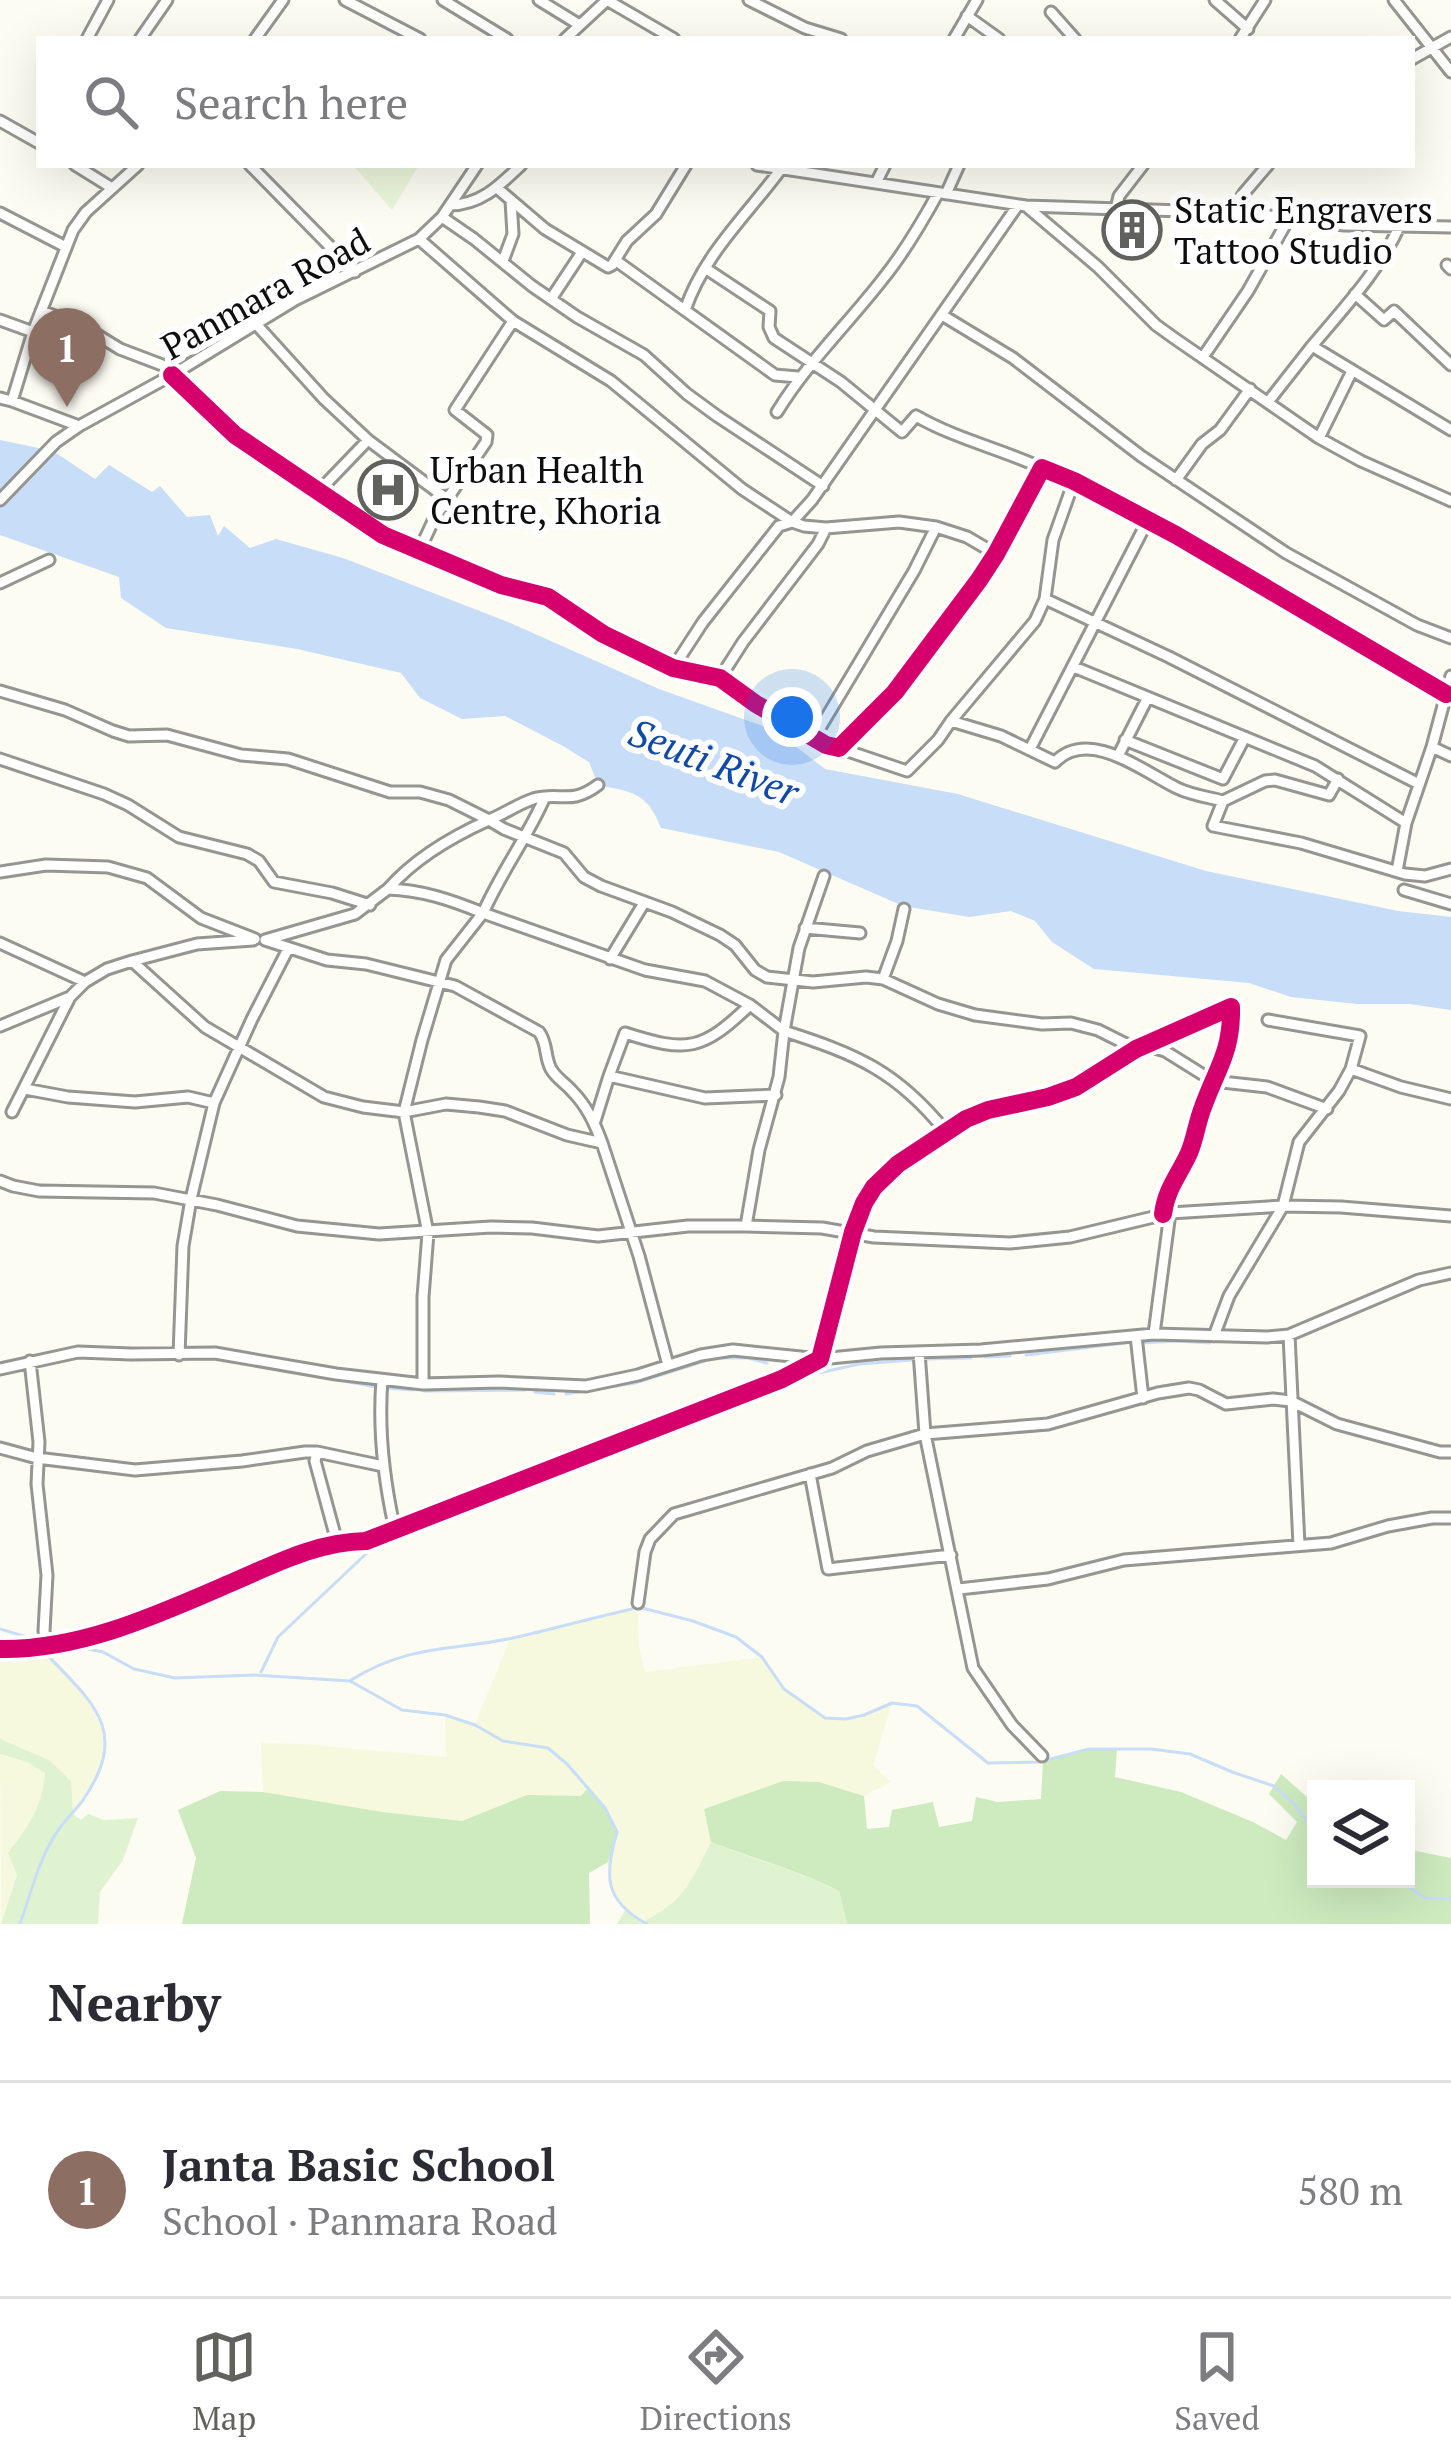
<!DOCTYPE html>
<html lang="en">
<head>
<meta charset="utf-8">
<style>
  :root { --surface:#fff; --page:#f7f7f7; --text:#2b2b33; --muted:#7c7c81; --line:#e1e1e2; --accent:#61615e }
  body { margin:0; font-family:"PT Serif",serif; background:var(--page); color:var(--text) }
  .controls { position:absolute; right:36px; bottom:36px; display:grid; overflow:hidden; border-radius:0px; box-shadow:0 12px 48px #0002 }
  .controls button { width:108px; height:108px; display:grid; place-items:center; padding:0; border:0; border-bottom:3px solid var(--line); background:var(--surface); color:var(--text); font:60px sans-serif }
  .you { position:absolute; left:792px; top:717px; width:42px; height:42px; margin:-30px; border:9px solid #fff; border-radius:50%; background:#1a73e8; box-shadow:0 0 0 18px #1a73e833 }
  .badge { display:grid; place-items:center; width:78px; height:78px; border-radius:50%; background:var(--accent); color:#fff; font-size:39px; font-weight:700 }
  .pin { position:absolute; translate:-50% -99px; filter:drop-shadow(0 3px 6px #0008) }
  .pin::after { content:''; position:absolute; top:63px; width:42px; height:36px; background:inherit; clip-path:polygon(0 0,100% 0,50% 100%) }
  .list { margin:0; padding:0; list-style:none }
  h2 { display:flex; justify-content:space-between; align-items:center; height:156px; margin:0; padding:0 48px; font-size:51px }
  h2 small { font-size:39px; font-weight:400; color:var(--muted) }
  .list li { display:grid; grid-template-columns:78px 1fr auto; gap:36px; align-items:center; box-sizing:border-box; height:216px; padding:0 48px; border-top:3px solid var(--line) }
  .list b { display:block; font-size:45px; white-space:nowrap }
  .list p { margin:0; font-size:39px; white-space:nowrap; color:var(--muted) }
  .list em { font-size:39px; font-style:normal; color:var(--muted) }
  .icon { flex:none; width:66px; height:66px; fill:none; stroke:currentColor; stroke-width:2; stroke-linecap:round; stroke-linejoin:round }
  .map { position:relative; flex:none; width:1451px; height:1924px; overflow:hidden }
  .search { position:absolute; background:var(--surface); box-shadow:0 12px 48px #0002; left:36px; right:36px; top:36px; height:132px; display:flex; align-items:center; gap:30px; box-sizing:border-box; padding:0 42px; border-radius:0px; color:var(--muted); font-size:45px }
  .sheet { height:372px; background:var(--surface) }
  nav { display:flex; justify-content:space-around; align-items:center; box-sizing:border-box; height:168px; border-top:3px solid var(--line); background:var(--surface); font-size:33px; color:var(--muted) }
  nav a { display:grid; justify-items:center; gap:6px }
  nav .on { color:var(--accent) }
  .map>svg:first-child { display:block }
  .farmland { fill:#f6f9de }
  .green { fill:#dff3d1 }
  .forest { fill:#ceebbf }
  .pitch { fill:#eaf6db }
  .water { fill:#c8ddf7 }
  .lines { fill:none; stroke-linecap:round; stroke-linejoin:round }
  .stream { stroke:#c8ddf7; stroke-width:3 }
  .minor-casing { stroke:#959591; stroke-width:15 }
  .minor { stroke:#fffffd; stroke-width:9 }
  .cycleway-casing { stroke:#fff; stroke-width:26 }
  .cycleway { stroke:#d6006c; stroke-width:18 }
  .labels { text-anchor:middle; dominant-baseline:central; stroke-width:12; stroke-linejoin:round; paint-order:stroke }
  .poi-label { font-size:36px; fill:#0e0e0e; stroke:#fff; text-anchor:start }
  .street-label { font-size:36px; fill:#0e0e0e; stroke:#fff }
  .water-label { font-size:39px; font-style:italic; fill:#1049a7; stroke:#fff }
</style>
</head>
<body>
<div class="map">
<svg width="1451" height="1924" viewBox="0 0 1451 1924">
  <rect width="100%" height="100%" fill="#fcfcf2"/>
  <path class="farmland" d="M 632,1609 L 638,1614 L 639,1647 L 645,1672 L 762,1657 L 784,1689 L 825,1718 L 845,1719 L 864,1715 L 892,1703 L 873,1765 L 891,1782 L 864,1796 L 819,1782 L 704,1808 L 711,1842 L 689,1887 L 664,1911 L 643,1922 L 625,1910 L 612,1894 L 608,1862 L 617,1832 L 587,1789 L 581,1796 L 526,1796 L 462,1821 L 382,1812 L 263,1792 L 261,1743 L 303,1744 L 446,1757 L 445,1715 L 475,1724 L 510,1639 Z
    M 0,1649 L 42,1649 L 81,1690 L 97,1714 L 105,1732 L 107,1748 L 94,1781 L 73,1814 L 49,1760 L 0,1739 Z
    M 0,1754 L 27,1762 L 45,1772 L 43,1799 L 30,1825 L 8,1853 L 17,1875 L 1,1924 Z"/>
  <path class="green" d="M 0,1739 L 49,1760 L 71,1781 L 73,1814 L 81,1820 L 88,1814 L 105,1820 L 138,1818 L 123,1860 L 100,1892 L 98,1924 L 1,1924 L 17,1875 L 8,1853 C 29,1825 42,1809 45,1773 L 27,1762 L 0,1754 Z
    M 711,1842 C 754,1860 797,1870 839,1891 L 847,1924 L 617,1924 L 625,1910 L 643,1922 C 684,1901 691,1882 711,1842 Z"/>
  <path class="forest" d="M 1089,1749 L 1117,1749 L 1115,1777 L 1181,1792 L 1253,1822 L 1286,1840 L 1297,1822 L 1269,1794 L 1281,1774 L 1316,1805 L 1316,1879 L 1406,1879 L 1406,1849 L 1451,1858 L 1451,1924 L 847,1924 L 839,1891 C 797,1870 754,1859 711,1842 L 704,1809 L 783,1781 L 819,1782 L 864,1796 L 867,1829 L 889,1827 L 892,1810 L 933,1802 L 939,1827 L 972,1821 L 976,1797 L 998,1802 L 1041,1799 L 1043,1761 Z
    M 588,1788 L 605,1808 L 617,1832 L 608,1862 L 589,1873 L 590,1924 L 182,1924 L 196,1858 L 178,1810 L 220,1791 L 263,1792 L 382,1812 L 462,1821 L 527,1795 L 581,1796 Z"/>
  <path class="pitch" d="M 353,165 L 419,165 L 392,210 Z"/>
  <path class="water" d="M 0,440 L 53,451 L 95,479 L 109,465 L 152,492 L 160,486 L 187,517 L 210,515 L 218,536 L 224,526 L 250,548 L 276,539 L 343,558 L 508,622 L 659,689 L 774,730 L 825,769 L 958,794 L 1206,871 L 1398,911 L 1451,917 L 1451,1010 L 1409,1004 L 1357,1004 L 1291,997 L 1249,983 L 1094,969 L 1052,942 L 1035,921 L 1011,911 L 969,917 L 903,906 L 779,852 L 661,828 C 647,792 632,792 598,785 L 589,762 L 563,746 L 505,716 L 462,719 L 420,698 L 401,673 L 297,649 L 166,628 L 121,598 L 119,577 L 0,535 Z"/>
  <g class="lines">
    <path class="stream" d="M 1140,1343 L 1178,1341 L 1210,1343
      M 1026,1355 L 1132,1342
      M 985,1357 L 1010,1356
      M 722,1358 L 748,1358 L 767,1363
      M 925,1359 L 971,1358
      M 248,1363 L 376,1387
      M 385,1388 L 413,1390
      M 424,1391 L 525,1390
      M 535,1392 L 554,1394
      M 566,1394 L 635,1383 L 705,1361
      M 642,1608 L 693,1621 L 736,1637 L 762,1657 L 784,1689 L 825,1718 L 846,1719 L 864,1715 L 892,1703 L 917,1706 L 988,1763 L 1039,1762 L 1089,1749 L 1151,1749 L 1190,1754 L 1232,1772 L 1274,1786 L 1294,1804 L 1316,1832
      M 0,1629 L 30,1638 L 48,1656 L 73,1646 L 103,1652 L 134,1669 L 175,1678 L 254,1675 L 350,1681 L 402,1710 L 445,1715 L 475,1725 L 503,1741 L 548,1748 L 567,1764 L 605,1808 L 617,1832 C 604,1875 604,1901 647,1924
      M 81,1647 C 114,1637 149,1629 180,1615 C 227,1595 269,1568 319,1556
      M 261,1672 L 278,1637 L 368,1552 L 381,1545 L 517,1494 L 571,1467 L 649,1440 L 810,1375 L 859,1364 L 912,1360
      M 351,1680 C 409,1644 452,1651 513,1638 C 553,1629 592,1618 632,1609
      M 1398,1879 L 1425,1898 L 1451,1899
      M 20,1924 C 31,1893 40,1855 59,1829 C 67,1818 76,1810 83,1800 C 129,1733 96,1705 48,1656"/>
    <g class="minor-casing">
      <path id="minor" d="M 345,0 L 420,39
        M 443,0 L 507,39
        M 539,0 L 578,24
        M 607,0 L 674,39
        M 749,0 L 805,28 L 841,39
        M 1215,0 L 1248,29
        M 1394,0 L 1451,72
        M 1051,12 L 1075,39
        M 967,16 L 999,39
        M 87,39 L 108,0
        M 140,39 L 167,0
        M 255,39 L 283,0
        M 565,39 L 607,0
        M 954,39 L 977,0
        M 1240,39 L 1265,0
        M 1412,59 L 1451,37
        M 0,121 L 39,143
        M 75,165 L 112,188
        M 250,165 L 355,272
        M 757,165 L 1026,206 L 1183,211 L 1229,217 L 1253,214 L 1344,225 L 1451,227
        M 876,183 L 885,165
        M 497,188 L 545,229 L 608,267 L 612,265 L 627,241 L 656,214 L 686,165
        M 946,194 L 959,165
        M 450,205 C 481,205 500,185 521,165
        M 1026,206 L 1098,267 L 1156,325 L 1174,338 L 1319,438 L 1361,461 L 1451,501
        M 1116,209 L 1119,196 L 1143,165
        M 0,213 L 64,246
        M 442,217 L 474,239 L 532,286 L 577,317 L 644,355 L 687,394 L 717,416 L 823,486
        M 1229,217 L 1244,193 L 1268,165
        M 1400,225 C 1380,270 1343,309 1312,346 L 1451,430
        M 419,239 L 513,321 L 611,381 L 742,489 L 792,522 L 804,526 L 826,528 L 899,522 L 936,527 L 967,537 L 996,554
        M 615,260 L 775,375 L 798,377
        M 503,261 L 513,234 L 511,201
        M 1447,265 L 1451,269
        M 705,268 L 770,311 L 769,327 L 774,338 L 841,382 L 902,432 L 916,416 C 956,439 1001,449 1042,468
        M 1355,294 L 1384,320 L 1394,311 L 1451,365
        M 551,299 L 582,252
        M 685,310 C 704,254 747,215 781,169
        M 41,311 L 81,325 L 120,349 L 178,371
        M 942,315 L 1013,358 L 1141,456 L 1286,553 L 1417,625 L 1451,638
        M 0,320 L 33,332
        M 256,324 L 324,399 L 368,440 L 447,499
        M 1203,357 L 1248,291 L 1289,218
        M 172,375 L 235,435 L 383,535 L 501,585 L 548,597 L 603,634 L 673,668 L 720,678 L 756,704 L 826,745 L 839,748 L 895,692 L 979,580 L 996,554 L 1042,468 L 1074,481 L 1176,535 L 1446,694
        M 0,398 L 12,401 L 33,332 L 73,230 L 86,212 L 138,165
        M 12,401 L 79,426
        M 1268,402 L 1312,346
        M 777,412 C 807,363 847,325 882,280 C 904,253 921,224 938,193
        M 1319,438 L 1352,371
        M 1176,480 L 1202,444 L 1220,430 L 1250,389
        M 318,492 L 368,440
        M 0,500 L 56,442 L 79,426 L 172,375 L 295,300 L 419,239 L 442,217 L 477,165
        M 420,549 L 435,517 L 486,442 L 487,435 L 455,410 L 513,321
        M 0,583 L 49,560
        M 1045,599 L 1169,657 L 1419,784
        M 1074,667 L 1315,766 L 1406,823
        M 673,668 L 703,622 L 779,526 L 792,522 L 812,500 L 1018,205
        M 720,678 L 743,642 L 818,544 L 826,528
        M 0,691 L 65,710 L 113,731 L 129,736 L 167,735 L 241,755 L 288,759 L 390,792 L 420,792 L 449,800 L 489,820 C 451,837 415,858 388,889 C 422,890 451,900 483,913 L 446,960 L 422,1040 L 404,1112 L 428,1233 L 423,1297 L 423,1384
        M 951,721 L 1001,736 L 1055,762 C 1089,727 1144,772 1177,788 C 1191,795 1208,797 1223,801 L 1213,826 L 1301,843 L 1405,874 L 1425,876 L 1451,869
        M 814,738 L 914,571 L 936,527
        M 1125,740 L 1223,779 L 1245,737
        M 1432,747 L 1451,756
        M 839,748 L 907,771 L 938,740 L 951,721 L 1035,621 L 1045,599 L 1053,540 L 1074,481
        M 1030,749 L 1148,520
        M 1118,756 L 1147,699
        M 0,759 L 104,794 L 128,805 L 179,837 L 247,854 L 259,861 L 274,882 L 332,893 L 370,905
        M 598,785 C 570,806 561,791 533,799 C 518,804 504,814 489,820 L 504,829 L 564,853 L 584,877 L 601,886 L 672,912 L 720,935 L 735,945 L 755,970 L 767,977 L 813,982 L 866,977 L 883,979 L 938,1004 L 975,1015 L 1042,1024 L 1071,1023 L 1098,1030 L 1136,1049
        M 545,797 C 527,838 501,872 483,913 L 645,970 L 705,981 L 750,1005 L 784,1031 L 799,948 L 824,876
        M 1223,801 L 1265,781 L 1275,780 L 1329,795 L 1338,779
        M 1397,871 L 1406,823 L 1432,747 L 1451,676
        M 0,872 L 46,865 L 108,867 L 147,878 L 201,918 L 255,939
        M 388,889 L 355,914 L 265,940 L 327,960 L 366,964 L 455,986 L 539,1032 C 548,1044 544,1056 551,1069 C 556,1078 565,1083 572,1091 C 587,1106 595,1124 602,1143
        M 1404,890 L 1451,904
        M 805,928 L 860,933
        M 0,943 L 85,982
        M 610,959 L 644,903
        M 132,961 L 197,944 L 253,940
        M 883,979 L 897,941 L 904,909
        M 0,1026 L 70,997 L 85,982 L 107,969 L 132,961 L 205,1027 L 324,1097 L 363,1107 L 404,1112 L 446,1104 L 479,1107 L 505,1111 L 567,1135 L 602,1143 L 639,1256 L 668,1365
        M 1148,1046 L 1165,1051 L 1213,1081 L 1267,1087 L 1327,1109
        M 1351,1069 L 1401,1087 L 1451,1099
        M 609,1076 L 625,1033 C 687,1053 702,1051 750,1005
        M 25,1089 L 68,1097 L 135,1102 L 188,1097 L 214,1103
        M 12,1112 L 70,997
        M 595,1121 L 609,1076 L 705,1098 L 776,1095
        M 0,1181 L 13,1186 L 39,1191 L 154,1193 L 217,1205 L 297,1226 L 379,1234 L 491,1227 L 532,1228 L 598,1236 L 688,1226 L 746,1226 L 822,1228 L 874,1237 L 1010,1243 L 1070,1237 L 1170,1213 L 1283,1206 L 1341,1207 L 1451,1216
        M 746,1226 L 759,1150 L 779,1077 L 784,1031 C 856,1054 897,1071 946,1132
        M 1154,1334 L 1170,1213
        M 1289,1335 L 1299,1545
        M 1136,1336 L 1143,1398
        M 1214,1336 L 1229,1296 L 1283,1206 L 1299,1142 L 1339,1091 L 1351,1069 L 1360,1036 L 1268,1020
        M 919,1352 L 925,1434 L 973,1668 L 1012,1725 L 1042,1756
        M 179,1355 L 183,1246 L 191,1199 L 214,1103 L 252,1019 L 288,949
        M 30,1361 L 39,1442 L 37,1484 L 47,1575 L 44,1631 L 47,1647
        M 0,1369 L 78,1352 L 131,1354 L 215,1353 L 336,1374 L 423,1384 L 499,1382 L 586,1386 L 638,1375 L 701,1355 L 733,1350 L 820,1359 L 881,1353 L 981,1350 L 1154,1334 L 1267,1337 L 1289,1335 L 1419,1280 L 1451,1273
        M 382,1380 C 378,1430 384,1481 395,1530
        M 0,1448 L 37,1458 L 135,1470 L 242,1461 L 305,1452 L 317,1452 L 383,1466
        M 317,1452 L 315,1461 L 337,1542
        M 810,1474 L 828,1569 L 951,1555
        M 959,1589 L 1048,1579 L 1124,1560 L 1331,1543 L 1388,1526 L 1432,1518 L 1451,1518
        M 638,1603 L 645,1552 L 650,1539 L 674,1514 L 832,1468 L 867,1451 L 925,1434 L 1048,1424 L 1158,1393 L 1189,1388 L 1199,1390 L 1226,1404 L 1273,1399 L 1291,1401 L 1337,1424 L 1440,1452 L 1451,1452
        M 0,1649 C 82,1650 159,1614 233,1582 C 277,1563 317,1542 366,1541 L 782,1379 L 820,1359 L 853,1232 L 864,1203 L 874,1187 L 898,1164 L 966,1119 L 988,1110 L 1048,1097 L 1076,1087 L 1136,1049 L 1231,1007 C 1232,1052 1217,1068 1203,1107 C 1197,1122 1195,1139 1189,1153 C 1179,1175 1166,1189 1163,1214"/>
    </g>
    <use href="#minor" class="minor"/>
    <g class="cycleway-casing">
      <path id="cycleway" d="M 172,375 L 235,435 L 383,535 L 501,585 L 548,597 L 603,634 L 673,668 L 720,678 L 756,704 L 826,745 L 839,748 L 895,692 L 979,580 L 996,554 L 1042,468 L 1074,481 L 1176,535 L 1446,694
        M 0,1649 C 82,1650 159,1614 233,1582 C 277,1563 317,1542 366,1541 L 782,1379 L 820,1359 L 853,1232 L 864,1203 L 874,1187 L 898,1164 L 966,1119 L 988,1110 L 1048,1097 L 1076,1087 L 1136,1049 L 1231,1007 C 1232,1052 1217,1068 1203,1107 C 1197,1122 1195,1139 1189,1153 C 1179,1175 1166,1189 1163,1214"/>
    </g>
    <use href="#cycleway" class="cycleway"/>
  </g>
  <defs>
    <g id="building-ring" transform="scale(3)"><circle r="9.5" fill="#fff" stroke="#61615e" stroke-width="1.5"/><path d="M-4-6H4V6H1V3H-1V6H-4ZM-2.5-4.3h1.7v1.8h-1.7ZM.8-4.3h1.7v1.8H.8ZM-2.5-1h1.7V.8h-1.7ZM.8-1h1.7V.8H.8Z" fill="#61615e"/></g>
    <g id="hospital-ring" transform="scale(3)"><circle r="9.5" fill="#fff" stroke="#61615e" stroke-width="1.5"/><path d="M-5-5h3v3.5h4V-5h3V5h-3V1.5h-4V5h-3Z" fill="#61615e"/></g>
  </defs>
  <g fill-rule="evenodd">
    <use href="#building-ring" x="1132" y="230"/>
    <use href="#hospital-ring" x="388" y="490"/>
  </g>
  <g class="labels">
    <g class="poi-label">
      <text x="1174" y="209">Static Engravers<tspan x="1174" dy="41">Tattoo Studio</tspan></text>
      <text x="430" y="469">Urban Health<tspan x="430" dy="41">Centre, Khoria</tspan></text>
    </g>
    <g class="street-label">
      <text transform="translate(265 293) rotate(-29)">Panmara Road</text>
    </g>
    <g class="water-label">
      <text transform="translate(714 761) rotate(21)">Seuti River</text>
    </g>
  </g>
</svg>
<div class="controls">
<button><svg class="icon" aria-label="layers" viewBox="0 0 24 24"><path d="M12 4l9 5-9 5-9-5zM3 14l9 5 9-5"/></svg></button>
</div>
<div class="you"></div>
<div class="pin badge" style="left:67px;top:407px;background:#8d6e63">1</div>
<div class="search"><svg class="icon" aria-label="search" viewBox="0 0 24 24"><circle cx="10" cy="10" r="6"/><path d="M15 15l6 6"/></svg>Search here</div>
</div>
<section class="sheet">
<h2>Nearby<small></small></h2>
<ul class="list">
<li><span class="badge" style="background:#8d6e63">1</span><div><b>Janta Basic School</b><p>School · Panmara Road</p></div><em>580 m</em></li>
</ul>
</section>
<nav>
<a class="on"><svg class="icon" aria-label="map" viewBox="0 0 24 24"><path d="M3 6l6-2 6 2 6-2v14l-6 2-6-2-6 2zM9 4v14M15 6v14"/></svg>Map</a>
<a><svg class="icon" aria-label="directions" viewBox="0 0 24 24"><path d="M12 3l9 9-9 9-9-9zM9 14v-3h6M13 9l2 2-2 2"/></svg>Directions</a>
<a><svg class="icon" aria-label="saved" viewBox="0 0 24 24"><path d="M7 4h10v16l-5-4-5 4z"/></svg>Saved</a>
</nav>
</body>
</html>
